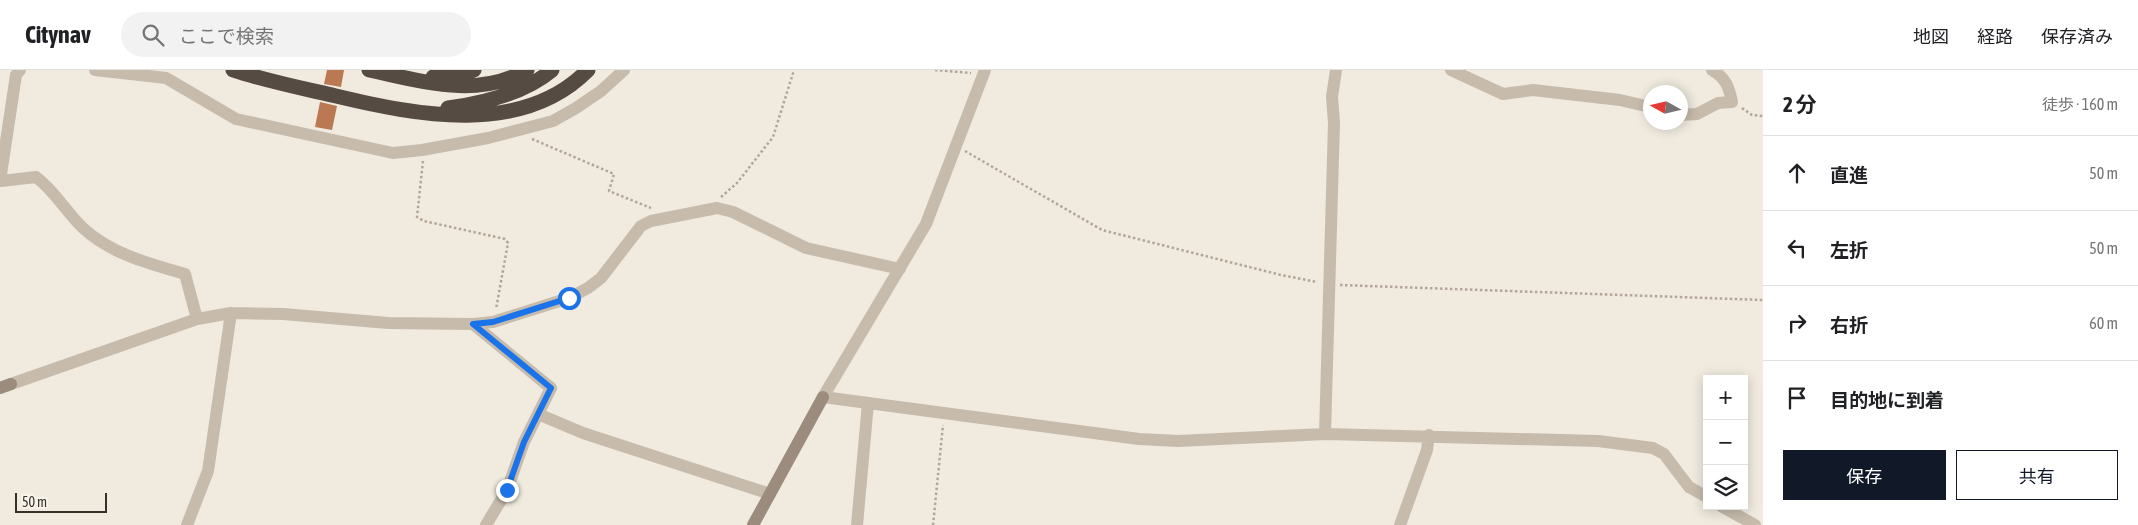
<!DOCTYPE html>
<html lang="ja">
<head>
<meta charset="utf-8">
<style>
  :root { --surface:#fff; --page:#f2f2f2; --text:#202124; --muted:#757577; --line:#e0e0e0; --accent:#111827 }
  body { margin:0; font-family:"Asap Condensed","Noto Sans JP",sans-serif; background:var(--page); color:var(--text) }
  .controls { position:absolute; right:15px; bottom:15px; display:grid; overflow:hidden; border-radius:0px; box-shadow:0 2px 12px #0003 }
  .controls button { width:45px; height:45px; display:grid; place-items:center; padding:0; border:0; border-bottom:1px solid var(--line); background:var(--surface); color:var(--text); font:25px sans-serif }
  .compass { position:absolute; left:1643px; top:15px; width:45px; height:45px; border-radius:50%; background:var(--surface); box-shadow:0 2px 12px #0003; rotate:278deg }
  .scale { position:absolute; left:15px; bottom:12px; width:92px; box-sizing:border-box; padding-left:5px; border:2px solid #362f2a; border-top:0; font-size:14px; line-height:18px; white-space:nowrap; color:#362f2a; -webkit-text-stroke:4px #f8f4eb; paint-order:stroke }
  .stop { position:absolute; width:15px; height:15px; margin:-11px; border:4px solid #1a73e8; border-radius:50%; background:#fff }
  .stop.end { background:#1a73e8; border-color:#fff; box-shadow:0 1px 5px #0008 }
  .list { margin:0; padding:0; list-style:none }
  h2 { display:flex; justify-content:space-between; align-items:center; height:65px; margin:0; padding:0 20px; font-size:21px }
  h2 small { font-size:16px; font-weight:400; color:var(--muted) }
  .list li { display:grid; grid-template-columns:32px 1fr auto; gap:15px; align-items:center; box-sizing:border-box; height:75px; padding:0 20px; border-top:1px solid var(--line) }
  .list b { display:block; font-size:19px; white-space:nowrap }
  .list em { font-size:16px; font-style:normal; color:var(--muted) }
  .actions { display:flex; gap:10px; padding:15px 20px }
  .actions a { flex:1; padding:11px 0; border:1px solid var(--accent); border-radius:0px; text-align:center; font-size:18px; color:var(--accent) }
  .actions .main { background:var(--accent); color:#fff }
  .icon { flex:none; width:28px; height:28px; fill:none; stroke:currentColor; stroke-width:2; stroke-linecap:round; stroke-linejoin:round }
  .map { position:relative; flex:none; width:1763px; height:455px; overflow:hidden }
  header { display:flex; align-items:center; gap:30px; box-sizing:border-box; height:70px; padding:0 25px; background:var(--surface); border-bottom:1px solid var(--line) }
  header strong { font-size:24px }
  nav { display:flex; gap:28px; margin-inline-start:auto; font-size:18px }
  .search { width:350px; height:45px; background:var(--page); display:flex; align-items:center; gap:12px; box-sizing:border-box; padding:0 18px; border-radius:28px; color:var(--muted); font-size:19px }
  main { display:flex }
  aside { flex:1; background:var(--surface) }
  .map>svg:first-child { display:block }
  .building { fill:#ba7953 }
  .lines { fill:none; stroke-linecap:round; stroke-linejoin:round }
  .path { stroke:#b3a696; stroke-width:2.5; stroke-dasharray:2.5 2.5; stroke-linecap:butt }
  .street { stroke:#c7bcac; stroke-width:12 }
  .secondary { stroke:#9b8c7d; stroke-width:12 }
  .highway { stroke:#564b42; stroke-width:15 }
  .route { stroke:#1a73e8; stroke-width:6 }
</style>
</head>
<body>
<header>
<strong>Citynav</strong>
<div class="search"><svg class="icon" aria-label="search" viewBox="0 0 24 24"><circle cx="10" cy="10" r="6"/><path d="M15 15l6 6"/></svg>ここで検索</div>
<nav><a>地図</a><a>経路</a><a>保存済み</a></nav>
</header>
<main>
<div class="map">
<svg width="1763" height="455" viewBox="0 0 1763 455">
  <rect width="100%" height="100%" fill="#f0eadf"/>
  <path class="building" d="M 327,0 L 344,0 L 341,17 L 324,14 Z
    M 320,32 L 337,36 L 332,60 L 315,57 Z"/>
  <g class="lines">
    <path class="path" d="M 935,0 L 971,3
      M 1742,38 L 1752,45 L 1763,46
      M 532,69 L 614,104 L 609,121 L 651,138
      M 965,81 L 1102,160 L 1281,205 L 1317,212
      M 423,91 L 417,147 L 424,151 L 505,169 L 508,173 L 496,239
      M 721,127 L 737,113 L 773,67 L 794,0
      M 1340,215 L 1763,230
      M 933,455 L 943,355"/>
    <path class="street" d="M 95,0 L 166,8 L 236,49 L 393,83 L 422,80 L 488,68 L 553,51 L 576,38 L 601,21 L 624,0
      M 985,0 L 926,154 L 823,327 L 1139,369 L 1178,371 L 1325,364 L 1598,371 L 1653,378 L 1664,384 L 1689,417 L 1707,427
      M 1451,0 L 1503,24 L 1533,20 L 1620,30 L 1650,37
      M 1680,45 L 1697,44 L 1718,33 L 1732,32 C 1729,17 1726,8 1712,0
      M 0,111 L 16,5 L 20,0
      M 1,111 L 36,107 C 55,121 66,142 83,158 C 111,184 150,194 185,204 L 197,249
      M 473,254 L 551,318 L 524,372 L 507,420 L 486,455
      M 11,314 L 197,249 L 231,243 L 283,244 L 388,253 L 473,254 L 493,252 L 569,228 L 588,218 L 601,208 L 641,156 L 651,151 L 717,138 L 733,142 L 806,178 L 900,199
      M 538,344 L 583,363 L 770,424
      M 1325,364 L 1334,53 L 1332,27 L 1336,0
      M 1721,436 L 1755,455
      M 187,455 L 208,401 L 231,243
      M 857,455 L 868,333
      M 1400,455 L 1427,380 L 1429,365"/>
    <path class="secondary" d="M 0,318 L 11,314
      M 753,455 L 823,327"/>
    <path class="highway" d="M 233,0 C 266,11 301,18 336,26 C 416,45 522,67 588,0
      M 369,0 C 422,11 477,29 527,0
      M 433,7 L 465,3 L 474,0
      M 448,38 C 484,33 525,23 552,0"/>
  </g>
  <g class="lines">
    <path class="route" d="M 507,420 L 524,372 L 551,318 L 473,254 L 493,252 L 569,228"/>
  </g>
</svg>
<div class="controls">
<button>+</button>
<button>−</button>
<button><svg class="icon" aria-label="layers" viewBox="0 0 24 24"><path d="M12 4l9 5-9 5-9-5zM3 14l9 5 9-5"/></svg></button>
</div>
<svg class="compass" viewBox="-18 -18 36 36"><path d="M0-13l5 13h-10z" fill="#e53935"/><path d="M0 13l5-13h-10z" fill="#757577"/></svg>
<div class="scale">50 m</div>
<div class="stop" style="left:569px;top:228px"></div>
<div class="stop end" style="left:507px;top:420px"></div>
</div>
<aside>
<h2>2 分<small>徒歩 · 160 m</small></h2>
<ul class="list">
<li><svg class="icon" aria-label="ahead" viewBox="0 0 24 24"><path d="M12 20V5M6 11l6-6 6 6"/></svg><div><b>直進</b></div><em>50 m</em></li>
<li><svg class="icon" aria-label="left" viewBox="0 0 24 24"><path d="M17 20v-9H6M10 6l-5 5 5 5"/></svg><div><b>左折</b></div><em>50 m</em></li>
<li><svg class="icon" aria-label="right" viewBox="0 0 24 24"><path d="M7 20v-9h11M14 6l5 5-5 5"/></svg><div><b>右折</b></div><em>60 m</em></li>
<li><svg class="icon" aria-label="arrive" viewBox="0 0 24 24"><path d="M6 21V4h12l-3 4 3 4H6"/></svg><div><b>目的地に到着</b></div></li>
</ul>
<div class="actions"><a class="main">保存</a><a>共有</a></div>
</aside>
</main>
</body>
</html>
